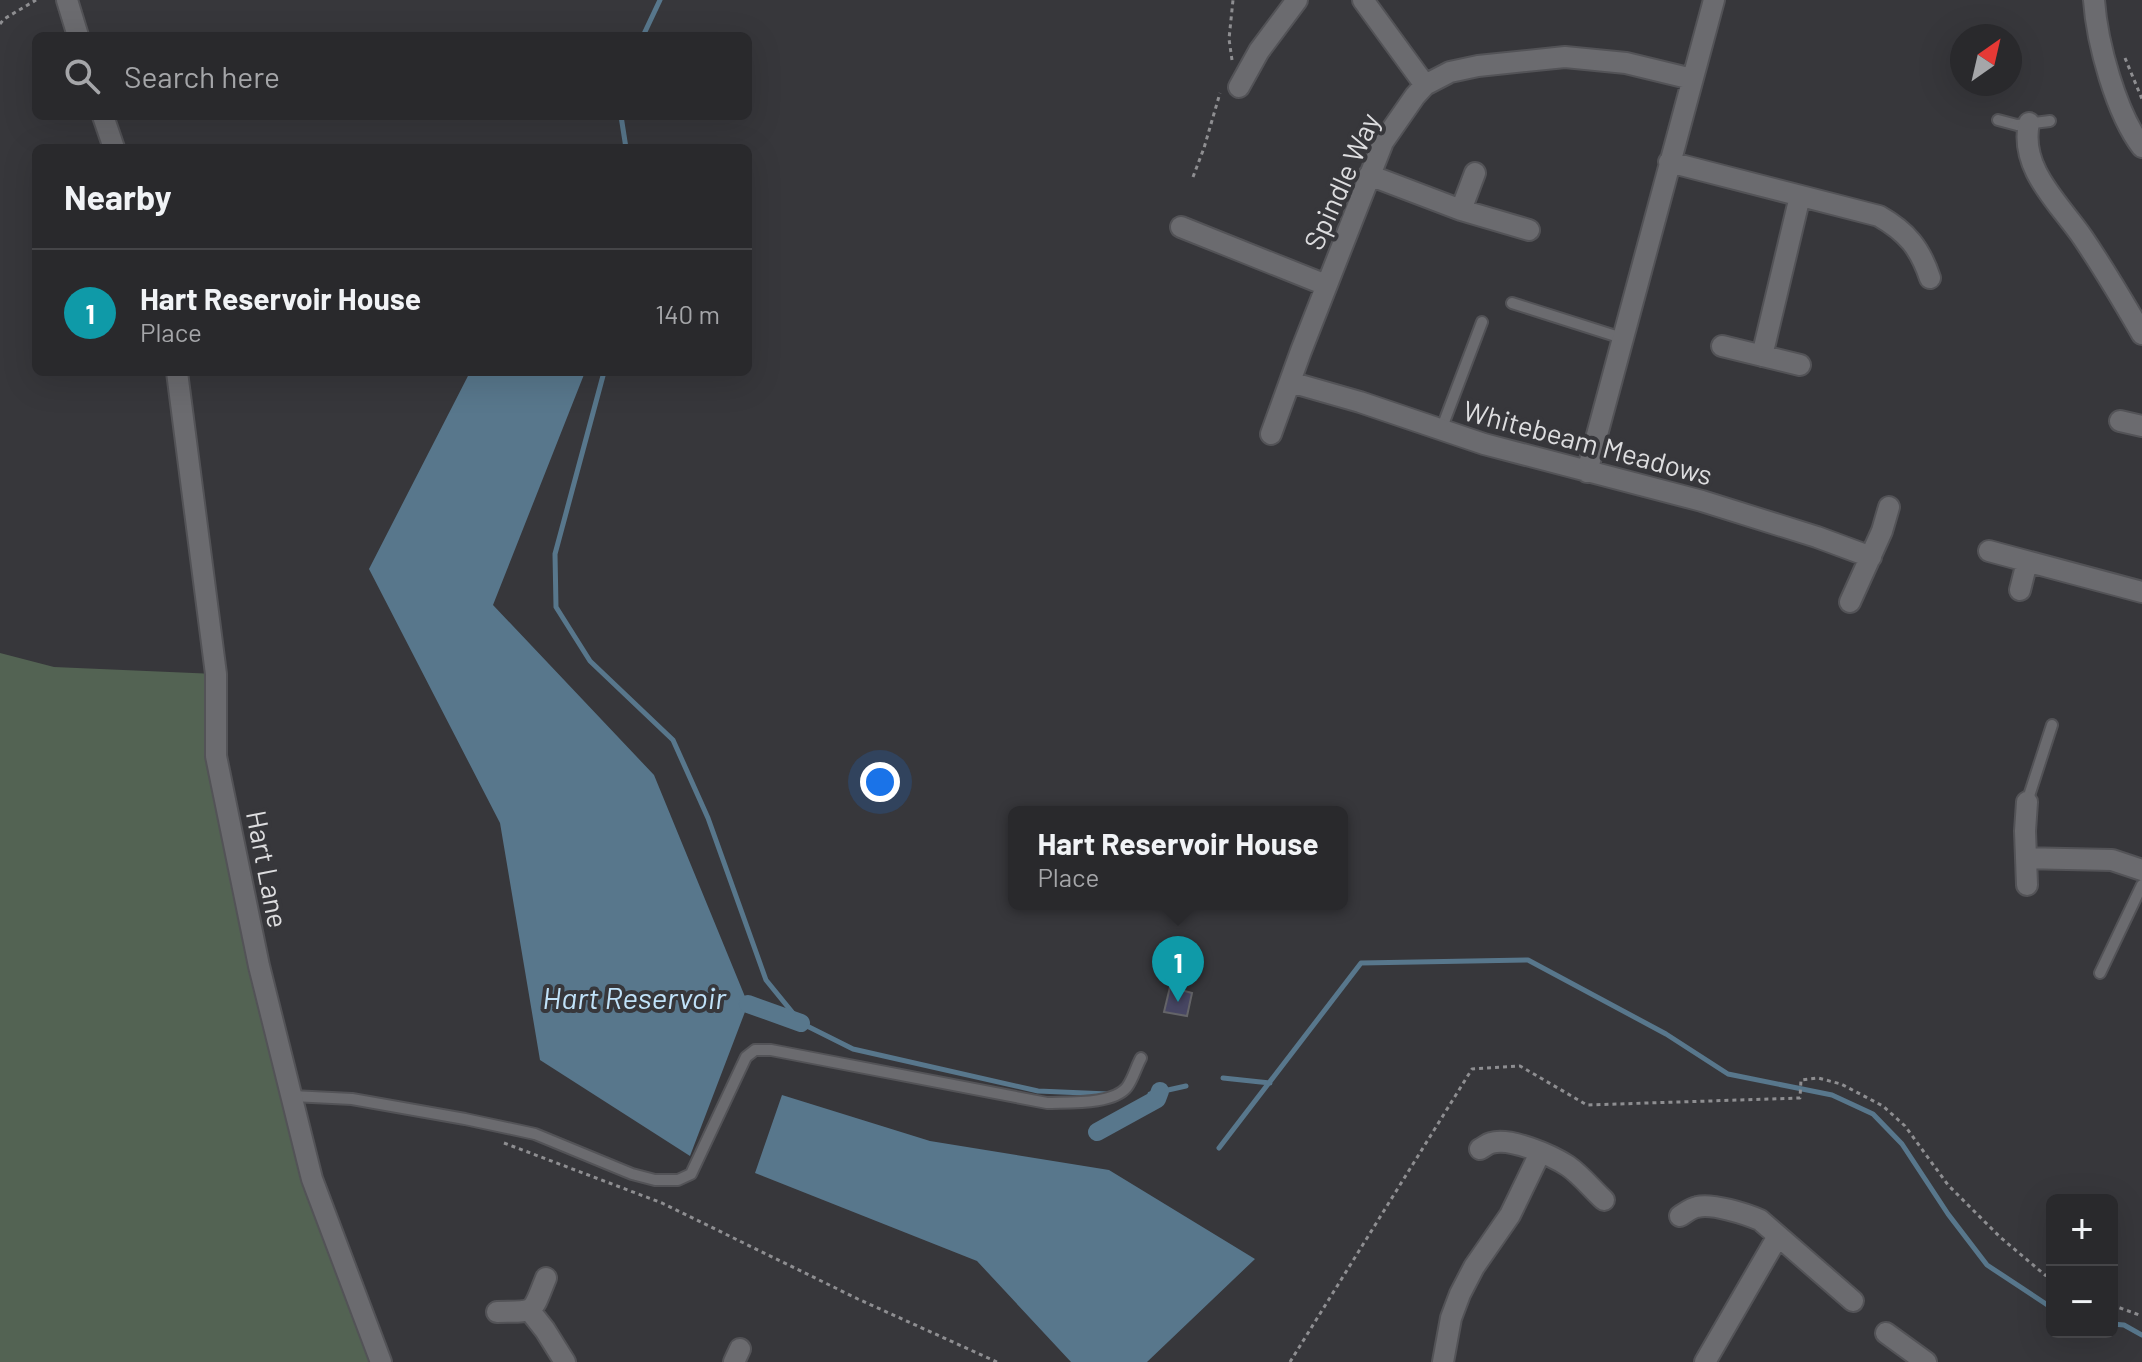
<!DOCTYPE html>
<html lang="en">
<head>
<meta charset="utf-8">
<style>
  :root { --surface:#29292c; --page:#313134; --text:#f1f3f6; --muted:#a5a6a9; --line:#454548; --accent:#d93025 }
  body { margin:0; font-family:Barlow,sans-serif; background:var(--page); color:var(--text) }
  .controls { position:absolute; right:24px; bottom:24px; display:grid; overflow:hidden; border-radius:12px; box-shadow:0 8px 32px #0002 }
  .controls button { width:72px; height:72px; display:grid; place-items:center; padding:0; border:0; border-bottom:2px solid var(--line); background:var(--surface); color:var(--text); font:40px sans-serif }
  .compass { position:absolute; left:1950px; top:24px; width:72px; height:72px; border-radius:50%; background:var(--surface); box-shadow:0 8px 32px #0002; rotate:34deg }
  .you { position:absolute; left:880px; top:782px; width:28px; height:28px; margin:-20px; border:6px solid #fff; border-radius:50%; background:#1a73e8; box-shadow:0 0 0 12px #1a73e833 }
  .badge { display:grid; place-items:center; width:52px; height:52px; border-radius:50%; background:var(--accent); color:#fff; font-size:26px; font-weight:700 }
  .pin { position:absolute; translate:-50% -66px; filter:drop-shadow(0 2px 4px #0008) }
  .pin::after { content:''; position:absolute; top:42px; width:28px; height:24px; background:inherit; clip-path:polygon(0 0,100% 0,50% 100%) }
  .popup { position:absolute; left:1008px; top:806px; width:340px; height:104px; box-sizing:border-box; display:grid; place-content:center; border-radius:12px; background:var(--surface); filter:drop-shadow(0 2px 6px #0005); font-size:26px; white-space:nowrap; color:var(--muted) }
  .popup b { font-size:30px; color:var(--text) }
  .popup::after { content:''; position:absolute; left:50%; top:100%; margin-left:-16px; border:16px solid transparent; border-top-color:var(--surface) }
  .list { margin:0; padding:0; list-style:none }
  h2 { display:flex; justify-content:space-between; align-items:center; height:104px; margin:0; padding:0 32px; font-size:34px }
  h2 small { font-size:26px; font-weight:400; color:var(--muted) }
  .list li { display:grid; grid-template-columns:52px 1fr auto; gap:24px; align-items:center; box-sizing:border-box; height:128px; padding:0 32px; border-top:2px solid var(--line) }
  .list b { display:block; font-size:30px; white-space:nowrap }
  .list p { margin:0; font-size:26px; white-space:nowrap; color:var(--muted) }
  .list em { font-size:26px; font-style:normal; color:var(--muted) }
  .icon { flex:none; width:44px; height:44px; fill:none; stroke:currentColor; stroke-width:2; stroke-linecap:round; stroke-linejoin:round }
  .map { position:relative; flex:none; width:2142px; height:1362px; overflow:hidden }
  .search { position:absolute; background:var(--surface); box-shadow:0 8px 32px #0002; left:32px; top:32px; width:720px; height:88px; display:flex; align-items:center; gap:20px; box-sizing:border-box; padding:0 28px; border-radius:12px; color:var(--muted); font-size:30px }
  .panel { position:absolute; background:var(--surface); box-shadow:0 8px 32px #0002; left:32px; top:144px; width:720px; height:232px; border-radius:12px }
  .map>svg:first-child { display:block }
  .green { fill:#536353 }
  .water { fill:#58778c }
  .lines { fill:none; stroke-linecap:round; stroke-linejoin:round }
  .stream { stroke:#58778c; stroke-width:5 }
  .canal { stroke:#58778c; stroke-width:18 }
  .building { fill:#474663; stroke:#646468; stroke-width:2 }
  .lane-casing { stroke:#535357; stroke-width:14 }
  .street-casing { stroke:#535357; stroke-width:24 }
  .secondary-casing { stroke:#535357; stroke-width:24 }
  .path { stroke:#8e8e91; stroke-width:3; stroke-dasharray:4 4; stroke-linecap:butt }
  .lane { stroke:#6b6b6f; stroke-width:10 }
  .street { stroke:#6b6b6f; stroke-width:20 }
  .secondary { stroke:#6b6b6f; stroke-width:20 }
  .labels { text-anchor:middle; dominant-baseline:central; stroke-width:8; stroke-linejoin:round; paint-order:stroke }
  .street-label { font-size:28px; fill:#dddddf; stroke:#37373b }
  .water-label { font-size:30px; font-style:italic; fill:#c0e2f9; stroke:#37373b }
</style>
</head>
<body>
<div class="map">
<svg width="2142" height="1362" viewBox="0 0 2142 1362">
  <rect width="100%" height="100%" fill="#37373b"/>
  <path class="green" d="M 0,653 L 54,667 L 216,674 L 216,756 L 312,1179 L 381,1362 L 0,1362 Z"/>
  <path class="water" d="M 470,372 L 585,372 L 493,605 L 654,775 L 748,1004 L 690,1156 L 540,1060 L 500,823 L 369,569 Z
    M 782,1095 L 930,1141 L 1109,1170 L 1255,1259 L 1147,1362 L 1071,1362 L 977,1261 L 755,1173 Z"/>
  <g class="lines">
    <path class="stream" d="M 643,36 L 660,0
      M 621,116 L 626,148
      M 604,372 L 555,554 L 556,607 L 590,661 L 673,740 L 708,818 L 766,980 L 801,1023 L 853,1049 L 1038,1091 L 1108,1094
      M 1223,1078 L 1270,1083
      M 1150,1094 L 1186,1086
      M 1219,1148 L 1361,963 L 1528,960 L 1666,1034 L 1728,1074 L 1832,1095 L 1873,1114 L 1902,1144 L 1948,1214 L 1987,1265 L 2052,1308
      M 2112,1324 L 2124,1325 L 2142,1335"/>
    <path class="canal" d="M 748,1004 L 801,1023
      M 1097,1132 L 1157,1099 L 1160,1091"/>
  </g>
  <path class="building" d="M 1170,987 L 1192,993 L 1187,1016 L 1164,1012 Z"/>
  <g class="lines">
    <g class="lane-casing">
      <path id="lane" d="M 1998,120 L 2017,125 L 2050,121
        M 1512,303 L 1622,338
        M 1441,430 L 1482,322
        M 2027,802 L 2052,725
        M 2100,973 L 2142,885
        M 292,1096 L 352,1099 L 465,1119 L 535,1134 L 632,1174 L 655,1180 L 678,1180 L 691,1174 L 746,1057 L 755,1050 L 771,1050 L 1047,1103 C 1068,1102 1113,1105 1127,1087 C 1133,1079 1136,1067 1141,1058"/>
    </g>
    <g class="street-casing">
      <path id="street" d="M 1363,0 L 1425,85
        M 2094,0 C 2097,43 2116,113 2142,147
        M 1239,87 L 1259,51 L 1297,0
        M 2029,123 C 2019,169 2060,204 2083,238 C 2104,269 2123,301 2142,334
        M 1669,162 L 1879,216 C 1907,232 1920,248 1930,278
        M 1369,175 L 1461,210 L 1529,230
        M 1461,210 L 1475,173
        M 1181,227 L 1326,285
        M 1722,346 L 1800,365
        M 1762,356 L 1800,196
        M 1290,382 L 1360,402 L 1484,444 L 1702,501 L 1817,537 L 1871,557
        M 2120,421 L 2142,426
        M 1271,434 L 1301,351 L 1383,142 L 1415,96 L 1425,85 L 1450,72 L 1478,66 L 1565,57 L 1626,63 L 1692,79
        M 1587,472 L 1714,0
        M 1989,551 L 2142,592
        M 2020,590 L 2027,562
        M 1850,602 L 1882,531 L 1889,507
        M 2027,802 L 2025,831 L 2027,885
        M 2026,858 L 2112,860 L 2142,870
        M 1480,1149 C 1484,1147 1487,1144 1491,1143 C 1510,1137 1551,1155 1568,1166 C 1581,1175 1592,1189 1604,1200
        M 1680,1216 C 1685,1213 1691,1208 1697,1207 C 1712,1203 1746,1214 1760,1220 L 1853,1301
        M 530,1311 L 545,1330 L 565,1362
        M 497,1312 C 537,1311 531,1315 546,1278
        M 1886,1333 L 1926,1362
        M 734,1362 L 740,1349
        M 1443,1362 L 1451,1318 L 1460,1294 L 1474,1267 L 1510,1215 L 1540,1153
        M 1705,1362 L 1778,1236"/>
    </g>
    <g class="secondary-casing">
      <path id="secondary" d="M 67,0 L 78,36
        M 103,116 L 114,148
        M 177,372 L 216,674 L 216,756 L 259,966 L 312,1179 L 381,1362"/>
    </g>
    <path class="path" d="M 0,24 L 4,19 L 36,0
      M 2125,58 L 2142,99
      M 1232,60 L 1229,39 L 1233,0
      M 1193,177 L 1204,148 L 1220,93
      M 504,1143 L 662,1203 L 858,1299 L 997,1362
      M 2112,1305 L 2142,1316
      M 1290,1362 L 1472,1069 L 1520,1066 L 1587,1105 L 1800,1098 L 1801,1080 L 1818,1078 L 1841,1084 L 1883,1106 L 1905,1126 L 1948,1185 L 2000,1237 L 2045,1275 L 2052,1278"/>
    <use href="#lane" class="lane"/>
    <use href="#street" class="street"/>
    <use href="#secondary" class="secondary"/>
  </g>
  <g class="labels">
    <g class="street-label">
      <text transform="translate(1341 181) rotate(-66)">Spindle Way</text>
      <text transform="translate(1588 442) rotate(15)">Whitebeam Meadows</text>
      <text transform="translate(268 869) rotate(79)">Hart Lane</text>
    </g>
    <g class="water-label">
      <text x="634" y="997">Hart Reservoir</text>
    </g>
  </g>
</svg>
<div class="controls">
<button>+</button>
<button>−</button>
</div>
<svg class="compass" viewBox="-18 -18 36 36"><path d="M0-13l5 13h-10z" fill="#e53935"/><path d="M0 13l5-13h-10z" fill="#a5a6a9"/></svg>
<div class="you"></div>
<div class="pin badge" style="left:1178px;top:1002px;background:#0f9aa8">1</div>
<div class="popup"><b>Hart Reservoir House</b>Place</div>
<div class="search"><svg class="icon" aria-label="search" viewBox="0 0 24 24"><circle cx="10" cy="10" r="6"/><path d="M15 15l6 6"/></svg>Search here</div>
<section class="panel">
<h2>Nearby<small></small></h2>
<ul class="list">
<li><span class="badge" style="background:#0f9aa8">1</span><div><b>Hart Reservoir House</b><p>Place</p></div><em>140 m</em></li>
</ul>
</section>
</div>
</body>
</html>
